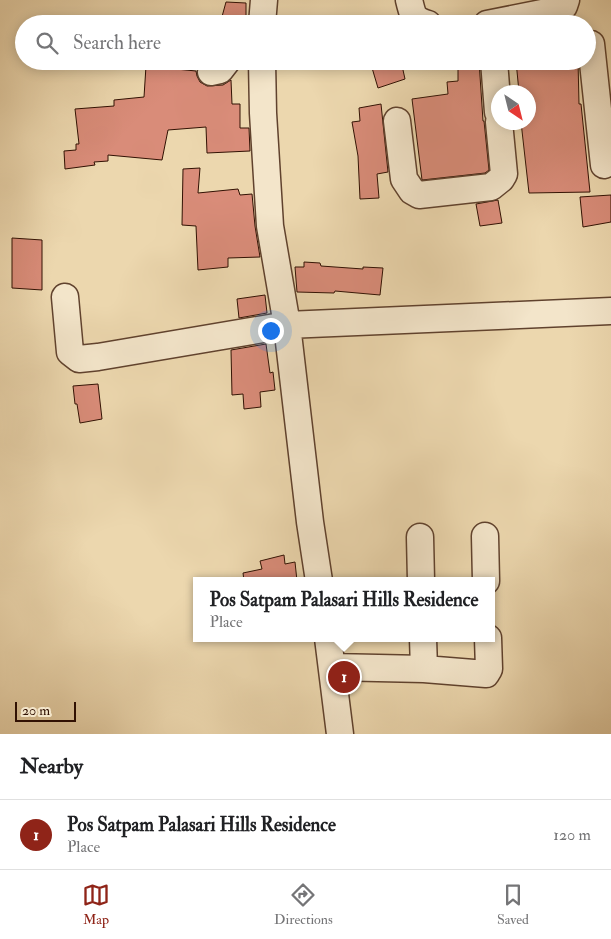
<!DOCTYPE html>
<html lang="en">
<head>
<meta charset="utf-8">
<style>
  :root { --surface:#fff; --page:#f6f6f6; --text:#202124; --muted:#757577; --line:#e0e0e0; --accent:#8f2418 }
  body { margin:0; font-family:"IM FELL Double Pica",serif; background:var(--page); color:var(--text) }
  .compass { position:absolute; left:491px; top:85px; width:45px; height:45px; border-radius:50%; background:var(--surface); box-shadow:0 2px 12px #0003; rotate:145deg }
  .scale { position:absolute; left:15px; bottom:12px; width:61px; box-sizing:border-box; padding-left:5px; border:2px solid #311103; border-top:0; font-size:14px; line-height:18px; white-space:nowrap; color:#311103; -webkit-text-stroke:4px #f3e5ca; paint-order:stroke }
  .you { position:absolute; left:270px; top:330px; width:18px; height:18px; margin:-12px; border:4px solid #fff; border-radius:50%; background:#1a73e8; box-shadow:0 0 0 8px #1a73e833 }
  .badge { display:grid; place-items:center; width:32px; height:32px; border-radius:50%; background:var(--accent); color:#fff; font-size:16px; font-weight:700 }
  .pin { position:absolute; translate:-50% -50%; border:2px solid #fff; box-shadow:0 1px 5px #0006 }
  .popup { position:absolute; left:193px; top:577px; width:302px; height:65px; box-sizing:border-box; display:grid; place-content:center; border-radius:0px; background:var(--surface); filter:drop-shadow(0 1px 4px #0005); font-size:16px; white-space:nowrap; color:var(--muted) }
  .popup b { font-size:19px; color:var(--text) }
  .popup::after { content:''; position:absolute; left:50%; top:100%; margin-left:-10px; border:10px solid transparent; border-top-color:var(--surface) }
  .list { margin:0; padding:0; list-style:none }
  h2 { display:flex; justify-content:space-between; align-items:center; height:65px; margin:0; padding:0 20px; font-size:21px }
  h2 small { font-size:16px; font-weight:400; color:var(--muted) }
  .list li { display:grid; grid-template-columns:32px 1fr auto; gap:15px; align-items:center; box-sizing:border-box; height:70px; padding:0 20px; border-top:1px solid var(--line) }
  .list b { display:block; font-size:19px; white-space:nowrap }
  .list p { margin:0; font-size:16px; white-space:nowrap; color:var(--muted) }
  .list em { font-size:16px; font-style:normal; color:var(--muted) }
  .icon { flex:none; width:28px; height:28px; fill:none; stroke:currentColor; stroke-width:2; stroke-linecap:round; stroke-linejoin:round }
  .map { position:relative; flex:none; width:611px; height:734px; overflow:hidden }
  .search { position:absolute; background:var(--surface); box-shadow:0 2px 12px #0003; left:15px; right:15px; top:15px; height:55px; display:flex; align-items:center; gap:12px; box-sizing:border-box; padding:0 18px; border-radius:28px; color:var(--muted); font-size:19px }
  .sheet { height:135px; background:var(--surface) }
  nav { display:flex; justify-content:space-around; align-items:center; box-sizing:border-box; height:70px; border-top:1px solid var(--line); background:var(--surface); font-size:14px; color:var(--muted) }
  nav a { display:grid; justify-items:center; gap:2px }
  nav .on { color:var(--accent) }
  .map>svg:first-child { display:block }
  .building { fill:#d98c79; stroke:#311103 }
  .lines { fill:none; stroke-linecap:round; stroke-linejoin:round }
  .minor-casing { stroke:#60422e; stroke-width:29 }
  .minor { stroke:#f3e5ca; stroke-width:26 }
</style>
</head>
<body>
<div class="map">
<svg width="611" height="734" viewBox="0 0 611 734">
  <rect width="100%" height="100%" fill="#ecd7ae"/>
  <filter id="stains"><feTurbulence type="fractalNoise" baseFrequency=".004" numOctaves="4"/><feColorMatrix values="0 0 0 0 .2 0 0 0 0 .09 0 0 0 0 .02 0 0 0 .5 -.17"/></filter>
  <radialGradient id="worn" r=".72"><stop offset=".6" stop-color="#630" stop-opacity="0"/><stop offset="1" stop-color="#630" stop-opacity=".3"/></radialGradient>
  <path class="building" d="M 226,2 L 246,3 L 246,24 L 220,24 Z
    M 370,61 L 401,61 L 405,79 L 378,88 Z
    M 458,61 L 479,61 L 483,121 L 484,121 L 489,170 L 485,173 L 422,180 L 412,99 L 448,94 L 447,82 L 458,81 Z
    M 516,61 L 578,61 L 579,104 L 581,104 L 590,192 L 529,193 L 521,122 L 528,122 L 528,92 L 519,92 Z
    M 146,66 L 196,71 L 197,76 L 200,82 L 207,86 L 223,85 L 231,80 L 232,104 L 240,104 L 240,128 L 249,128 L 250,151 L 207,153 L 206,127 L 168,130 L 162,160 L 108,155 L 108,161 L 94,162 L 95,165 L 65,169 L 64,151 L 76,150 L 76,144 L 79,144 L 75,109 L 114,106 L 114,100 L 144,97 Z
    M 381,104 L 388,172 L 377,174 L 379,198 L 360,199 L 358,156 L 352,122 L 360,121 L 359,108 Z
    M 200,168 L 198,193 L 238,189 L 240,195 L 252,194 L 255,226 L 260,257 L 228,258 L 228,267 L 198,270 L 196,226 L 182,225 L 183,169 Z
    M 611,195 L 611,222 L 583,227 L 580,197 Z
    M 498,200 L 502,223 L 480,226 L 476,204 Z
    M 12,238 L 42,240 L 42,290 L 12,288 Z
    M 304,262 L 320,263 L 321,266 L 363,269 L 363,267 L 383,268 L 380,295 L 335,291 L 334,293 L 297,292 L 295,267 L 304,267 Z
    M 265,295 L 267,313 L 239,318 L 237,299 Z
    M 266,344 L 270,373 L 273,372 L 275,390 L 260,392 L 261,407 L 244,409 L 243,394 L 232,395 L 231,350 Z
    M 98,384 L 102,419 L 80,423 L 77,404 L 75,404 L 73,386 Z
    M 284,555 L 285,564 L 295,562 L 297,581 L 244,581 L 243,573 L 262,569 L 260,561 Z"/>
  <g class="lines">
    <g class="minor-casing">
      <path id="minor" d="M 409,0 C 413,15 412,19 428,24
        M 262,24 L 264,0
        M 487,24 L 547,12 L 564,6 L 566,0
        M 591,44 L 604,165
        M 262,61 L 263,113 L 270,226 L 287,325 L 310,522 L 319,581
        M 494,61 L 498,112
        M 211,72 L 220,70 L 227,61
        M 397,121 L 404,179 L 412,191 L 419,195 L 491,187 L 501,179 L 504,174 L 499,122
        M 65,297 L 70,352 L 79,359 L 98,357 L 287,325 L 611,311
        M 485,536 L 486,581
        M 420,537 L 421,581
        M 328,638 L 340,734
        M 423,638 L 424,669
        M 332,667 L 424,669 L 486,674 L 489,669 L 488,638"/>
    </g>
    <use href="#minor" class="minor"/>
  </g>
  <rect width="100%" height="100%" filter="url(#stains)"/>
  <rect width="100%" height="100%" fill="url(#worn)"/>
</svg>
<svg class="compass" viewBox="-18 -18 36 36"><path d="M0-13l5 13h-10z" fill="#e53935"/><path d="M0 13l5-13h-10z" fill="#757577"/></svg>
<div class="scale">20 m</div>
<div class="you"></div>
<div class="pin badge" style="left:344px;top:677px">1</div>
<div class="popup"><b>Pos Satpam Palasari Hills Residence</b>Place</div>
<div class="search"><svg class="icon" aria-label="search" viewBox="0 0 24 24"><circle cx="10" cy="10" r="6"/><path d="M15 15l6 6"/></svg>Search here</div>
</div>
<section class="sheet">
<h2>Nearby<small></small></h2>
<ul class="list">
<li><span class="badge">1</span><div><b>Pos Satpam Palasari Hills Residence</b><p>Place</p></div><em>120 m</em></li>
</ul>
</section>
<nav>
<a class="on"><svg class="icon" aria-label="map" viewBox="0 0 24 24"><path d="M3 6l6-2 6 2 6-2v14l-6 2-6-2-6 2zM9 4v14M15 6v14"/></svg>Map</a>
<a><svg class="icon" aria-label="directions" viewBox="0 0 24 24"><path d="M12 3l9 9-9 9-9-9zM9 14v-3h6M13 9l2 2-2 2"/></svg>Directions</a>
<a><svg class="icon" aria-label="saved" viewBox="0 0 24 24"><path d="M7 4h10v16l-5-4-5 4z"/></svg>Saved</a>
</nav>
</body>
</html>
